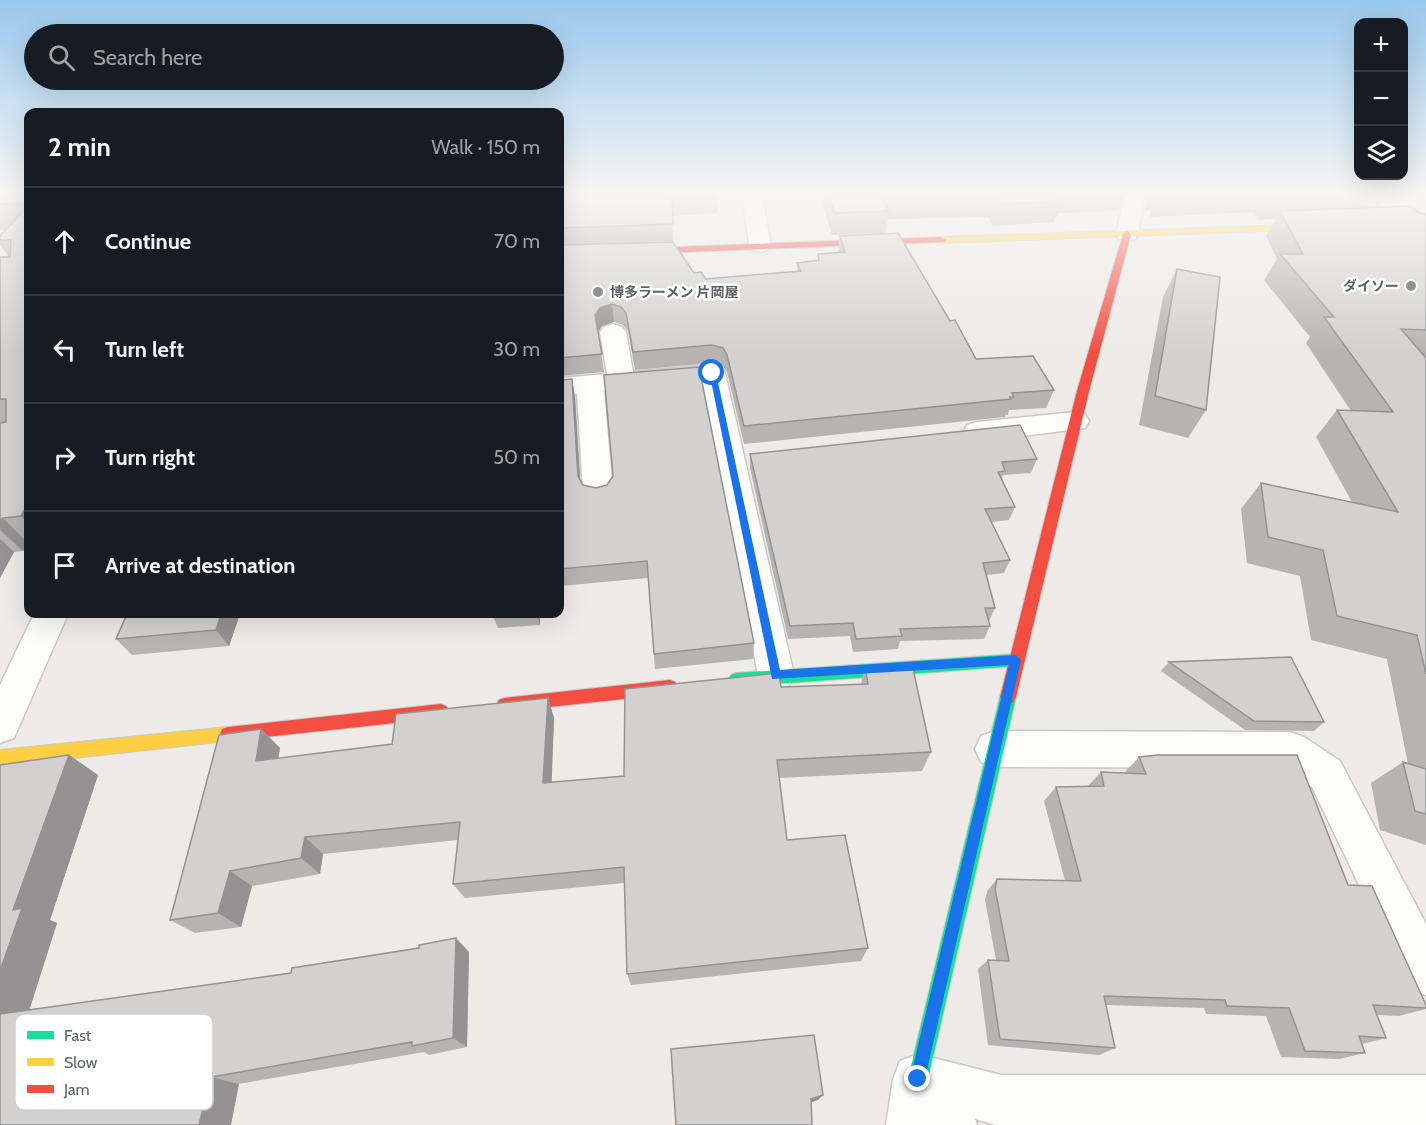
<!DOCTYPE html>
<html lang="en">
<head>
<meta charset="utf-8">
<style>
  :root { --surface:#171b24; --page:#242831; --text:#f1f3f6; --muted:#9ea1a6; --line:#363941 }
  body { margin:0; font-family:Cabin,"Noto Sans JP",sans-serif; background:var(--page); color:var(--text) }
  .controls { position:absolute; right:18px; top:18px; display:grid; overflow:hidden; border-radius:12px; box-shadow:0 6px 24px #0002 }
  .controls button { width:54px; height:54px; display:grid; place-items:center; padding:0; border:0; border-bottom:2px solid var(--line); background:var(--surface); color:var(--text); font:30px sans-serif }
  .stop { position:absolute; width:18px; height:18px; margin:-14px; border:4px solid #1a73e8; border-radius:50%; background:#fff }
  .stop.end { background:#1a73e8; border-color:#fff; box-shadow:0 2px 6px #0008 }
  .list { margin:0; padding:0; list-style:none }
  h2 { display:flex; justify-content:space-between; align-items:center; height:78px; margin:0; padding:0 24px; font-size:26px }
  h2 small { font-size:20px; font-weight:400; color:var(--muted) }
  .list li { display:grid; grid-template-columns:39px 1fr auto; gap:18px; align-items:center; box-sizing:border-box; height:108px; padding:0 24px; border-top:2px solid var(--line) }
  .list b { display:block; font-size:22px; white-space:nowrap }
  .list em { font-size:20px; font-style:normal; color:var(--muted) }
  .icon { flex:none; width:33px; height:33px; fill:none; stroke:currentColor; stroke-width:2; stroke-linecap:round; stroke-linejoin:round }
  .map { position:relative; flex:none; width:1426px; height:1125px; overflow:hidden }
  .search { position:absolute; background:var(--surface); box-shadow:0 6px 24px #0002; left:24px; top:24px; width:540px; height:66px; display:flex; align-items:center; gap:15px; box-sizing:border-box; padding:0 21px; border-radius:33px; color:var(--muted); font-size:22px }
  .panel { position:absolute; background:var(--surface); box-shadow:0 6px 24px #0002; left:24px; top:108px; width:540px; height:510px; border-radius:12px }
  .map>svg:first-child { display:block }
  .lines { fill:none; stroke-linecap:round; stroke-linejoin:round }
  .street-casing { stroke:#c9c9c9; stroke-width:3 }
  .fast-casing { stroke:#c9c9c9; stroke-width:2 }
  .slow-casing { stroke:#c9c9c9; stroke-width:2 }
  .jam-casing { stroke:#c9c9c9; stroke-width:2 }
  .street { fill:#fcfcfb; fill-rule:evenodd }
  .fast { fill:#16e098; fill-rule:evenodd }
  .slow { fill:#ffcf43; fill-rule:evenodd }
  .jam { fill:#f24e42; fill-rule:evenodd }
  .wall { fill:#b5b4b3 }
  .shaded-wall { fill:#949292 }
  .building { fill:#d3d1d0; stroke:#949292; stroke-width:1.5 }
  .route { fill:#1a73e8 }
  .poi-dot { fill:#8f9292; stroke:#fff; stroke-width:2 }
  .labels { text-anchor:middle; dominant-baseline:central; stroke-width:5; stroke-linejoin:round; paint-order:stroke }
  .far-poi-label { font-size:14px; font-weight:bold; fill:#5d6265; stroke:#fff; text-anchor:end }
  .key { fill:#fff; stroke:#ced0d1; stroke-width:1.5 }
  .key-label { font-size:16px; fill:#5d6265 }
</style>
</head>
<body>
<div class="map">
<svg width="1426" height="1125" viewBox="0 0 1426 1125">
  <rect width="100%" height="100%" fill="#edeae7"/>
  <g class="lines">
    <g class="street-casing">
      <path id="street" d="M 742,195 L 762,195 L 771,245 L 768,250 L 760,252 L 752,250 L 749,245 Z
        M 1125,195 L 1145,195 L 1138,234 L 1135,239 L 1127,241 L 1119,239 L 1116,234 Z
        M 613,324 L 622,327 L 626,332 L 633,372 L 712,365 L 721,367 L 725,373 L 794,675 L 789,686 L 776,691 L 763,686 L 758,675 L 701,382 L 604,391 L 613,492 L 609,500 L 598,503 L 587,500 L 583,492 L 577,394 L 560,396 L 560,378 L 607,374 L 600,332 L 604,327 Z
        M 1075,412 L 1085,414 L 1089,421 L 1085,428 L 977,442 L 967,439 L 963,432 L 967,425 L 977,422 Z
        M 34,614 L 68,614 L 14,738 L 0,743 L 0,685 Z
        M 995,731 L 1290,732 L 1304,737 L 1340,761 L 1426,924 L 1426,995 L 1409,989 L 1312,787 L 1284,768 L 995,767 L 981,762 L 975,749 L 981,736 Z
        M 918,1054 L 1001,1075 L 1426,1075 L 1426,1125 L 995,1125 L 975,1119 L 977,1125 L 886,1125 L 893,1079 L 900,1061 Z"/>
    </g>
    <g class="fast-casing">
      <path id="fast" d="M 1016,654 L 1021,656 L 1023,660 L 1021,664 L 1016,666 L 736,687 L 731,685 L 728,680 L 731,675 L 736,673 Z
        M 1008,690 L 1013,692 L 1016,697 L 928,1079 L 925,1086 L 918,1089 L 911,1086 L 908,1079 L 1000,697 L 1003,692 Z"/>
    </g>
    <g class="slow-casing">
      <path id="slow" d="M 1316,224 L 1319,225 L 1319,229 L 941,243 L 936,240 L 941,237 Z
        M 228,727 L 234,729 L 236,734 L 234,739 L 228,741 L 0,766 L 0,750 Z"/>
    </g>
    <g class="jam-casing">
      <path id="jam" d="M 1127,231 L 1131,234 L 1089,391 L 1016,697 L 1013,702 L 1008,704 L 1003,702 L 1000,697 L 1077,391 L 1123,234 Z
        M 941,237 L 946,240 L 944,242 L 560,257 L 560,251 Z
        M 670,680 L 675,682 L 678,687 L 675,692 L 670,694 L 504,712 L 499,710 L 496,705 L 499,700 L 504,698 Z
        M 441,704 L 446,706 L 449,711 L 446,716 L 441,718 L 228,741 L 222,739 L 220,734 L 222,729 L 228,727 Z"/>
    </g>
    <use href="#street" class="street"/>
    <use href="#fast" class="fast"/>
    <use href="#slow" class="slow"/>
    <use href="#jam" class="jam"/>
  </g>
  <path class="wall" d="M 0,195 L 28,195 L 28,545 L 23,551 L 14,552 L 0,578 L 0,257 L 9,257 L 0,244 L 0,236 L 6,230 L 0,230 Z
    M 560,195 L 718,196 L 718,213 L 672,216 L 673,241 L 560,245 Z
    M 823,195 L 1126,195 L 1119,211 L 1058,213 L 1054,222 L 993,226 L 988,217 L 888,219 L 885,233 L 832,235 L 822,203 Z
    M 1147,195 L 1387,195 L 1379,207 L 1426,214 L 1426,357 L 1425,357 L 1426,358 L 1426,845 L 1380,830 L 1371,783 L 1403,762 L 1408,764 L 1387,659 L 1311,640 L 1300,576 L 1247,563 L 1241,509 L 1261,483 L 1352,502 L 1316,437 L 1337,410 L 1351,411 L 1306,343 L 1310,337 L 1264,280 L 1277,259 L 1266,236 L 1276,219 L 1258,220 L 1254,212 L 1149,217 L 1151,210 L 1145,210 Z
    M 840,236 L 950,321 L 976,359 L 1054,390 L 1046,408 L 1009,410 L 1008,415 L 1005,415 L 1005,417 L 744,444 L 727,372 L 723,366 L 712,363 L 635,370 L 628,331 L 623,325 L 614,322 L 602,326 L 598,332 L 604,372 L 560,376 L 560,245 L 694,273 L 706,279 L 797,271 L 797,263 L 818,261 L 818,254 L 838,253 Z
    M 1177,269 L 1206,410 L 1188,438 L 1139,425 L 1163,297 Z
    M 572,379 L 575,397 L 580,480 L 583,485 L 754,643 L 753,659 L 655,669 L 648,578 L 560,586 L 560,380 Z
    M 750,454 L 1037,459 L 1031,473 L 1003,475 L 1002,479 L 1015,507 L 1009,520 L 992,522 L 1010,560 L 1004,573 L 987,575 L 995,608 L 989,621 L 990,626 L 984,639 L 900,641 L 898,649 L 853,652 L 850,636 L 788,639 L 750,468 Z
    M 240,614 L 229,646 L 132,655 L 116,639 Z
    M 492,614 L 540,614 L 540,625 L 498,628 Z
    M 1169,662 L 1324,722 L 1314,731 L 1245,730 L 1161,671 Z
    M 865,667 L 931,752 L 922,771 L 779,778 L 787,840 L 868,948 L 861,961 L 631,985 L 627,974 L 624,883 L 465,898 L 453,884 L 458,840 L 323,854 L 320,874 L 252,886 L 241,927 L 195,933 L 170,920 L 261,729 L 280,748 L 278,759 L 392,744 L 548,698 L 554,718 L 551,782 L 624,776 L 781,687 L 861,684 Z
    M 69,755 L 98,775 L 50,920 L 57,923 L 29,1010 L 469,952 L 467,1047 L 429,1055 L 424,1052 L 0,1125 Z
    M 1139,757 L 1348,885 L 1426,1005 L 1426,1009 L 1399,1016 L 1377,1015 L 1386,1038 L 1362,1044 L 1365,1053 L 1339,1059 L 1281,1057 L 1266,1016 L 1206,1014 L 1204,1008 L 1106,1005 L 1115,1048 L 1099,1055 L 988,1045 L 978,969 L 988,960 L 996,960 L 985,900 L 987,891 L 997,879 L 1065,881 L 1044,801 L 1056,787 L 1088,786 L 1101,772 L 1126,773 L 1125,772 Z"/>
  <path class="shaded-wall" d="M 612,304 L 614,322 L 602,326 L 598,332 L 595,315 L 600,308 Z
    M 572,379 L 575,397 L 581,493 L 578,476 Z
    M 28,503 L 28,524 L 21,516 Z
    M 3,518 L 28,543 L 28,545 L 23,551 L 0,530 L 0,521 Z
    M 0,539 L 14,552 L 0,578 Z
    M 221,614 L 240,614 L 229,646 L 216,630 Z
    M 537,614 L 540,614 L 540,625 Z
    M 548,698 L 554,718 L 551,801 L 543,783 Z
    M 261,729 L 280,748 L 275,780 L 256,761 Z
    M 69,755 L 98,775 L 50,920 L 57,923 L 24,1027 L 0,1020 L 0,971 L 13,910 Z
    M 305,837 L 323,854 L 320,874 L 301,858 Z
    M 230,871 L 252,886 L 241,927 L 218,913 Z
    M 456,938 L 469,952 L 467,1047 L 453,1038 Z
    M 211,1077 L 239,1084 L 231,1125 L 199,1125 Z
    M 823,1095 L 818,1100 L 806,1104 L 811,1099 Z"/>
  <path class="building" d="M 0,195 L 28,195 L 28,203 L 0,204 Z
    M 560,195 L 718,195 L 718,196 L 672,199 L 673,224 L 560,228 Z
    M 828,195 L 1058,195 L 1062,201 L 999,204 L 994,196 L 881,198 L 889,211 L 835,213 Z
    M 1159,195 L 1186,195 L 1159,196 Z
    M 1268,195 L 1375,195 L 1270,198 Z
    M 28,206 L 28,503 L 21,516 L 3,518 L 0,521 L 0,423 L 6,422 L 6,399 L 0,399 L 0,257 L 10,257 L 11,240 L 0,240 L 0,236 Z
    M 1410,206 L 1420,213 L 1426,214 L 1426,330 L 1401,329 L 1426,358 L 1426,674 L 1417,635 L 1337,616 L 1323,550 L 1268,537 L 1261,483 L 1398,512 L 1337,410 L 1393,412 L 1324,317 L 1334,317 L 1280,254 L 1303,254 L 1280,211 Z
    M 898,233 L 950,321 L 955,320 L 976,359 L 1033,356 L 1054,390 L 1012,393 L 1014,397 L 1010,397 L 1011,399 L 744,426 L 727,355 L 723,348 L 712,345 L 633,352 L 626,313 L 621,307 L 612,304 L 600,308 L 595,315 L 602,354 L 560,358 L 560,245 L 673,242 L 694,273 L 701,272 L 706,279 L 801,271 L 797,263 L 819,260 L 818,254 L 845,252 L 840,236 Z
    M 1177,269 L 1220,277 L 1206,410 L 1155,396 Z
    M 699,367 L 754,643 L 654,654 L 647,561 L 560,569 L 560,380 L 572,379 L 578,476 L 583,485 L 596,488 L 607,485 L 613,476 L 604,375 Z
    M 1020,425 L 1037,459 L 1002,462 L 1005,471 L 998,472 L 1015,507 L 985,509 L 1010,560 L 983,563 L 995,608 L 985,608 L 990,626 L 900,629 L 902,636 L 856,639 L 853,623 L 790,626 L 750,454 Z
    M 127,614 L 221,614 L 216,630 L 116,639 Z
    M 1291,657 L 1324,722 L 1254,721 L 1169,662 Z
    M 912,664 L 931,752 L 777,760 L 787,840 L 845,835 L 868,948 L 627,974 L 624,867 L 453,884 L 460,822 L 305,837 L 301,858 L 230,871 L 218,913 L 170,920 L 219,735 L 261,729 L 256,761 L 392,744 L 396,714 L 548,698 L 543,783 L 624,776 L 625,689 L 779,673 L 781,687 L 868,684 L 865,667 Z
    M 69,755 L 13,910 L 22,908 L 0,971 L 0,765 Z
    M 1158,755 L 1297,755 L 1348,885 L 1372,886 L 1426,1005 L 1426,1008 L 1373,1005 L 1386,1038 L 1359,1036 L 1365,1053 L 1305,1051 L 1289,1008 L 1227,1006 L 1225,1000 L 1104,996 L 1115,1048 L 1000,1039 L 988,960 L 1009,961 L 995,889 L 997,879 L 1081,881 L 1056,787 L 1104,786 L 1101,772 L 1146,774 L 1139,757 Z
    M 1403,762 L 1426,769 L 1426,814 L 1415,811 Z
    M 456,938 L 453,1038 L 412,1046 L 412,1042 L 211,1077 L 199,1125 L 0,1125 L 0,1014 L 291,973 L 292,968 L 419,948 L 419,945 Z
    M 814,1035 L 823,1095 L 811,1099 L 812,1125 L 676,1125 L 671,1049 Z"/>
  <linearGradient id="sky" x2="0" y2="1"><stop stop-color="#97c8ed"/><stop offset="0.55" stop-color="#f7f6f4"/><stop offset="1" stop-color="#f7f6f4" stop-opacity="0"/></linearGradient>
  <rect width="1426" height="352" fill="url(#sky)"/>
  <path class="route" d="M 709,371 L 716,373 L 780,670 L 1016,655 L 1021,660 L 925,1079 L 923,1085 L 918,1087 L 912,1085 L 910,1079 L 1009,665 L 772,679 Z"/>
  <g class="poi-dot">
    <circle cx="1411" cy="286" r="6"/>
    <circle cx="598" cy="292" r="6"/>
  </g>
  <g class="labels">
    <g class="far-poi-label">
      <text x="1399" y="286">ダイソー</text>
      <text x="610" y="292" text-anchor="start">博多ラーメン 片岡屋</text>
    </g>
  </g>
  <rect x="15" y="1014" width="198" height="96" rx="9" class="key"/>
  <rect x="27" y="1031" width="27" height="8" fill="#16e098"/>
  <rect x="27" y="1058" width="27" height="8" fill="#ffcf43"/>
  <rect x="27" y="1085" width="27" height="8" fill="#f24e42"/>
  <g class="key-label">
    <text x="64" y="1041">Fast</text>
    <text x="64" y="1068">Slow</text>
    <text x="64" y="1095">Jam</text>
  </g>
</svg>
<div class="controls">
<button>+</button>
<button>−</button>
<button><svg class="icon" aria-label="layers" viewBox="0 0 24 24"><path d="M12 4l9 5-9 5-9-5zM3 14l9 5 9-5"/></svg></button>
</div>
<div class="stop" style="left:712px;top:373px"></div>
<div class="stop end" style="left:918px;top:1079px"></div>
<div class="search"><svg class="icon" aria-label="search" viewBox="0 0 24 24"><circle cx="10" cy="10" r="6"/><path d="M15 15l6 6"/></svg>Search here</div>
<section class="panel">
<h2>2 min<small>Walk · 150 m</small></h2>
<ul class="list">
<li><svg class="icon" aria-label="ahead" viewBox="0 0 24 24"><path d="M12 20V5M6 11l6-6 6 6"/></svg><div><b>Continue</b></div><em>70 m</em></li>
<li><svg class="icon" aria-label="left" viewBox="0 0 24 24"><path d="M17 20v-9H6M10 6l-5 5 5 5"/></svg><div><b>Turn left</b></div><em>30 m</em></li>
<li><svg class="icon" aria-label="right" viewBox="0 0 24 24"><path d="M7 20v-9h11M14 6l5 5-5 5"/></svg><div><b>Turn right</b></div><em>50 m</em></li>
<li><svg class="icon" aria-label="arrive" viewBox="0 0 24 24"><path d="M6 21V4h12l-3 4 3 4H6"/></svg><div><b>Arrive at destination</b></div></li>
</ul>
</section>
</div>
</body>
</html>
